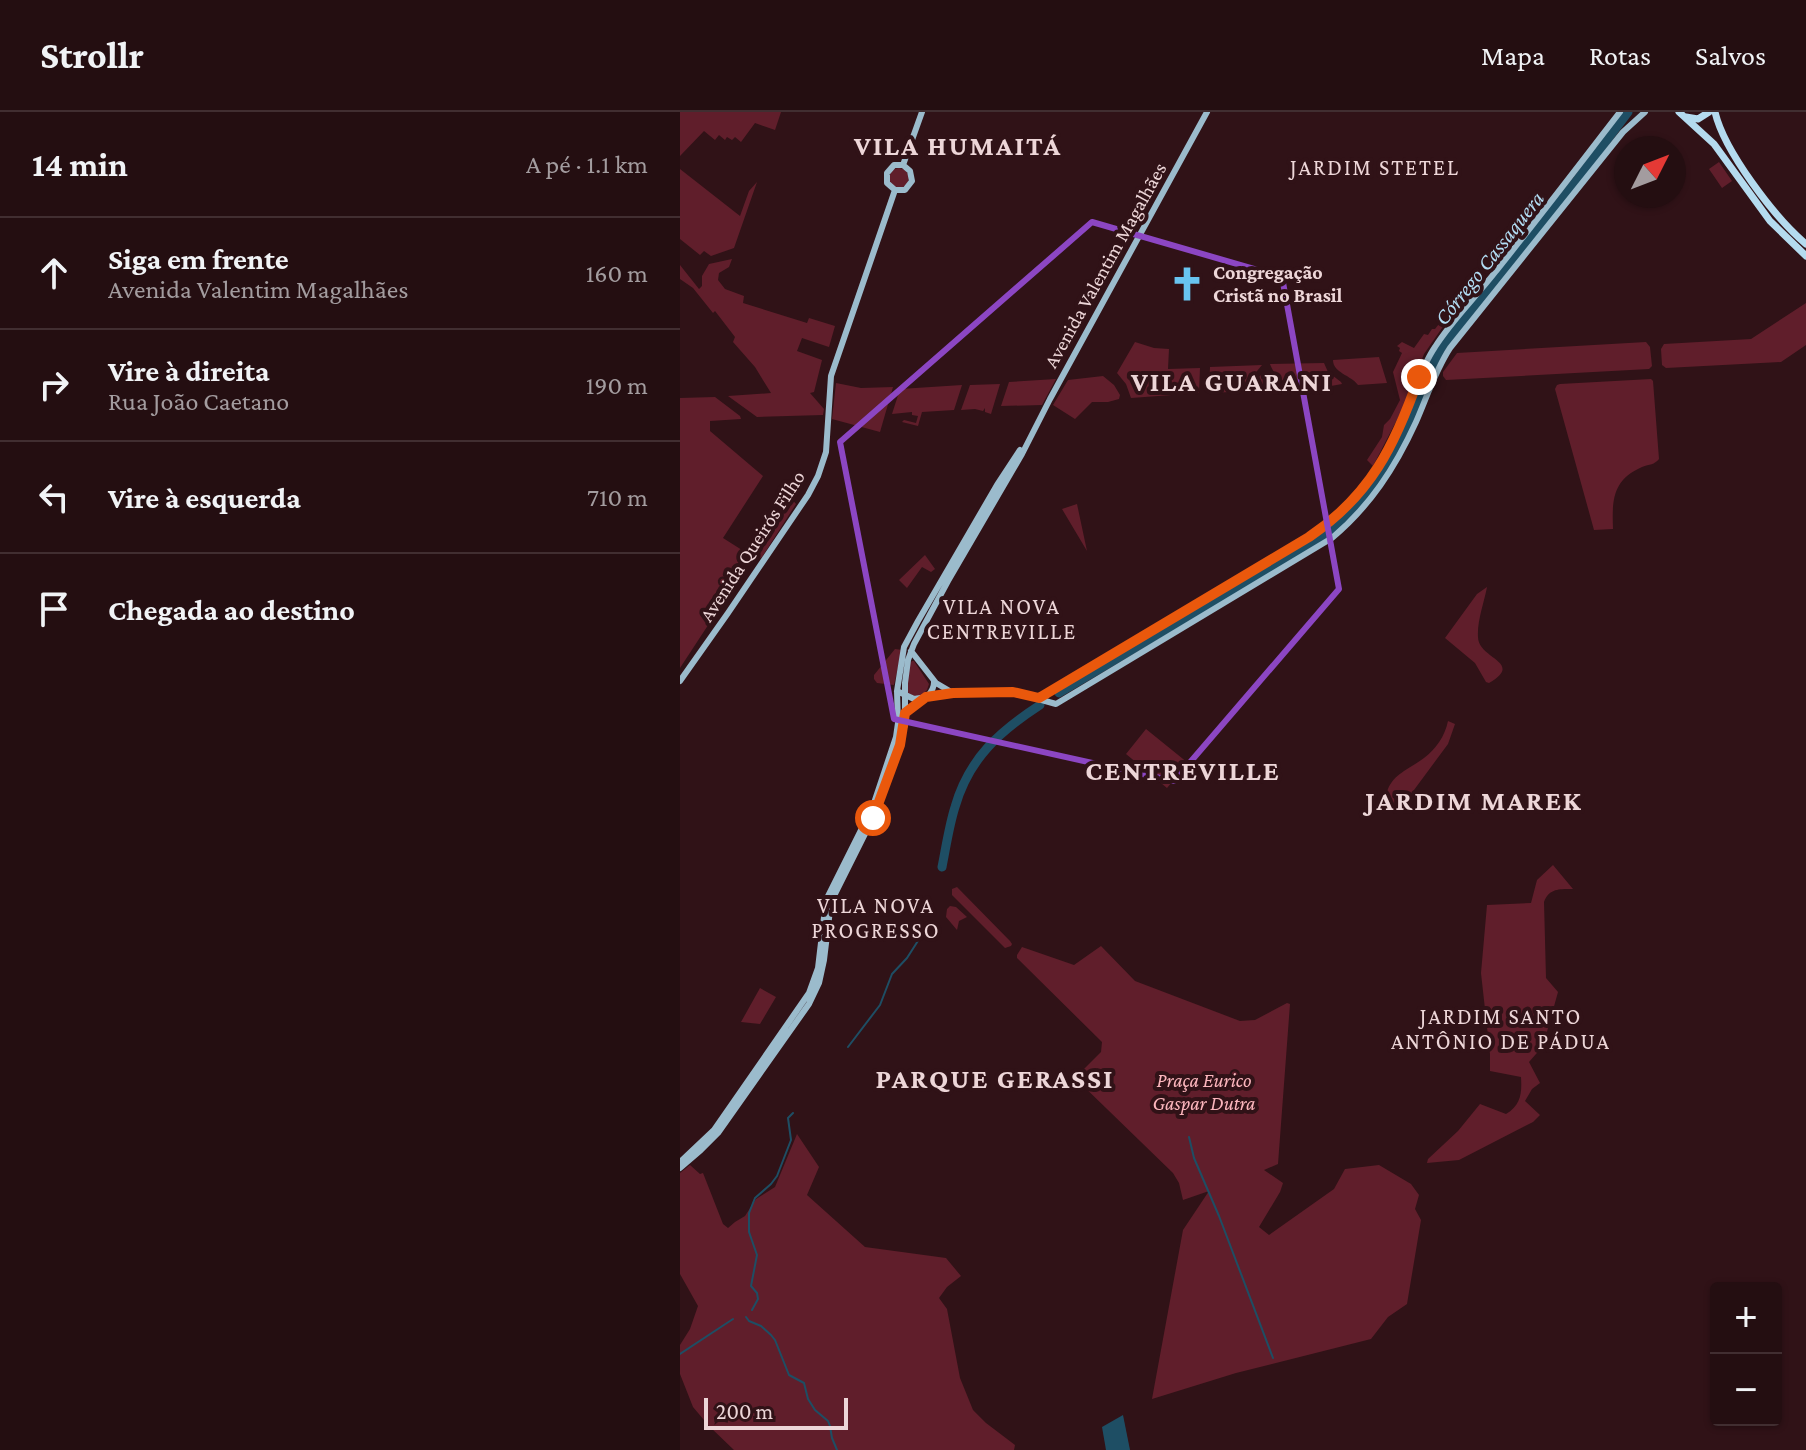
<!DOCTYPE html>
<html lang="pt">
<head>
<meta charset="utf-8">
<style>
  :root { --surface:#240e11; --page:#2c171a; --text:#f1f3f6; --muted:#a39c9f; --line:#412e31 }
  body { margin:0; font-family:"Crimson Pro",serif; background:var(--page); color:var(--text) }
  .controls { position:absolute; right:24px; bottom:24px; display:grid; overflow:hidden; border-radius:8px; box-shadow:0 2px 6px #0004 }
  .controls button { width:72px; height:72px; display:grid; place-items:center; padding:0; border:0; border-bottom:2px solid var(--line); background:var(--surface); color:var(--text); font:40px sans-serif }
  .compass { position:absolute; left:934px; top:24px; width:72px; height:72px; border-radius:50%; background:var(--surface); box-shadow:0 2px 6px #0004; rotate:48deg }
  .scale { position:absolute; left:24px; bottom:20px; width:144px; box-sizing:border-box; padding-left:8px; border:4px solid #edd6d8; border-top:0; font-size:22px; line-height:28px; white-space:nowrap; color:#edd6d8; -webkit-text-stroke:6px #301217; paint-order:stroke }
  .stop { position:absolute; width:24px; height:24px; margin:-18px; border:6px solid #ea580c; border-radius:50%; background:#fff }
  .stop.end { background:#ea580c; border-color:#fff; box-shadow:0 2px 8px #0008 }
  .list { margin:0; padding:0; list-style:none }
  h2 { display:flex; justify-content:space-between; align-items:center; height:104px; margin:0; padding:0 32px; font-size:34px }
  h2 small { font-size:26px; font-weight:400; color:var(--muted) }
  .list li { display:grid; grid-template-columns:52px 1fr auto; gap:24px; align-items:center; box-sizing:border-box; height:112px; padding:0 32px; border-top:2px solid var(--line) }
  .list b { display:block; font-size:30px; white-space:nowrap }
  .list p { margin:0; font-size:26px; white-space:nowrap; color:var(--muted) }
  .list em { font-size:26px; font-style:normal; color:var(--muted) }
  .icon { flex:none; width:44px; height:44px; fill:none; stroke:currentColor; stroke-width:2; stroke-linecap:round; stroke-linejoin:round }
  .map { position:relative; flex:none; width:1126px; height:1338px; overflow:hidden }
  header { display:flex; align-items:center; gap:48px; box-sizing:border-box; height:112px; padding:0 40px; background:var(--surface); border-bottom:2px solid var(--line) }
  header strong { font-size:38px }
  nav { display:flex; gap:44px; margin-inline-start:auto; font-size:28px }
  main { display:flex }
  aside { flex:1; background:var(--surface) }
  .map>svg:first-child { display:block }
  .green { fill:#601e2b }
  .water { fill:#1e4e64 }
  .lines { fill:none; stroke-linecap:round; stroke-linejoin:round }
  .stream { stroke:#1e4e64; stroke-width:2 }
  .river { stroke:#1e4e64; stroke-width:9 }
  .major { stroke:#9bbbcc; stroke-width:6 }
  .highway { stroke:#b4dbef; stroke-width:7 }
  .route { stroke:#ea580c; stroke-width:10 }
  .marked { fill:none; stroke:#8c46c3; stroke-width:6; stroke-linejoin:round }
  .labels { text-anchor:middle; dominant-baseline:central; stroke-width:8; stroke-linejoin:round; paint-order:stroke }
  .street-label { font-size:20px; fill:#edd6d8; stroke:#301217 }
  .poi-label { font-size:20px; font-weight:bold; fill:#edd6d8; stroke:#301217; text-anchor:start }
  .park-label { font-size:20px; font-style:italic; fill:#fcb6bd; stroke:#301217 }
  .neighbourhood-label { font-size:22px; letter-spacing:2px; fill:#edd6d8; stroke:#301217 }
  .water-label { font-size:22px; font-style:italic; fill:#b2dcf3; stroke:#301217 }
  .district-label { font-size:28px; font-weight:bold; letter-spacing:2px; fill:#edd6d8; stroke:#301217 }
</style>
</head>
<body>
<header>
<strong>Strollr</strong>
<nav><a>Mapa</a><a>Rotas</a><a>Salvos</a></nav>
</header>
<main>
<aside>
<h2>14 min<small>A pé · 1.1 km</small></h2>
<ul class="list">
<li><svg class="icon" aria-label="ahead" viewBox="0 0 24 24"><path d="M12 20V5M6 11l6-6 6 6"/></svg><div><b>Siga em frente</b><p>Avenida Valentim Magalhães</p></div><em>160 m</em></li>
<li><svg class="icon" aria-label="right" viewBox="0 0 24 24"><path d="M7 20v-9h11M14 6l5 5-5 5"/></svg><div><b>Vire à direita</b><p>Rua João Caetano</p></div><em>190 m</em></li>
<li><svg class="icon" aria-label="left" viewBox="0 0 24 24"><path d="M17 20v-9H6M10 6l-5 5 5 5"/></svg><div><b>Vire à esquerda</b></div><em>710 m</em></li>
<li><svg class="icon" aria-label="arrive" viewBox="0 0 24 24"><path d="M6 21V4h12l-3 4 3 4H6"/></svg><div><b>Chegada ao destino</b></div></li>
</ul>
</aside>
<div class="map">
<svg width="1126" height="1338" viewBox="0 0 1126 1338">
  <rect width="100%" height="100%" fill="#301217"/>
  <path class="green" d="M 0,0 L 101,0 L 95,18 L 75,11 L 61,30 L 55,25 L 52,28 L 47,25 L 45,28 L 39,23 L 35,28 L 24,19 L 0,44 Z
    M 1039,50 L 1052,69 L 1042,76 L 1029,57 Z
    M209 66a10 10 0 1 1 20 0a10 10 0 1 1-20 0Z
    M 0,57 L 60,104 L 69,79 L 77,70 L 54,136 L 31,144 L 24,139 L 20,143 L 0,127 Z
    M 52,147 L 49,155 L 39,161 L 38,168 L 45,177 L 64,184 L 63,191 L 127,211 L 129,206 L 155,214 L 149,235 L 122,226 L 117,239 L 142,248 L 134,280 L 130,281 L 144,297 L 143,303 L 77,305 L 48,284 L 91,281 L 75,255 L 53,230 L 55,225 L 35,199 L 33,201 L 13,176 L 0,167 L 0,153 L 19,177 L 22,174 L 22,164 L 29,152 Z
    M 785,180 L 786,188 L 762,216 L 744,242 L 723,296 L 693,354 L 687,348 L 702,325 L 704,313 L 710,307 L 720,288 L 713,260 L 722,241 L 719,239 L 720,236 L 717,234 L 722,230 L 734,236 L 744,222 L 748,223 L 752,217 L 755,217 L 766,203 L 770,192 L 777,192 Z
    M 1126,191 L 1126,233 L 1101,250 L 986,256 L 982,253 L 981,237 L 984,232 L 1071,227 Z
    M 455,230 L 474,236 L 489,237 L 488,257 L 520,256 L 519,281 L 451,286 L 446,272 L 437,261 Z
    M 966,230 L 970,235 L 972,254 L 969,257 L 766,268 L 763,264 L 763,260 L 777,241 Z
    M 699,245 L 707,271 L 678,273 C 671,263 653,261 653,248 Z
    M 644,251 L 648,260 L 661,270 L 662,272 C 638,277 600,281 590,252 Z
    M 582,253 L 568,270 L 568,279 L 531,281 L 529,279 L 530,255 Z
    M 582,262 L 588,264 L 603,275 L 601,277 L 573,276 L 574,270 Z
    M 423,264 L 434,273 L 440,283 L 439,287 L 428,290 L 412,290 L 395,307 L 373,293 L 388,268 Z
    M 376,267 L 362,293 L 321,294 L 329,270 Z
    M 971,267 L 973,269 L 979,347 C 974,353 970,352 962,355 C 932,368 932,389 933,417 L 914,418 L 875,277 L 877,273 L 880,272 Z
    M 156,271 L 181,276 L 213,275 L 200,320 L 152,307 Z
    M 320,272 L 311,302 L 305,300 L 305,296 L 303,299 L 295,297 L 281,298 L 290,273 Z
    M 282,273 L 274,298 L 242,300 L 238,314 L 222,310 L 224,308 L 236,311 L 238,304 L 232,303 L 232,300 L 212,302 L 220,277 Z
    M 35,285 L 60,304 L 61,307 L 30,309 L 30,319 L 83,364 L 43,426 L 73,445 L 111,386 L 116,392 L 82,445 L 79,447 L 72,446 L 0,556 L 0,286 Z
    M 397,392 L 407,439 L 382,397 Z
    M 245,443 L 255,457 L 251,460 L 242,455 L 227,476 L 219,468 Z
    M 807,475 C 804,491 797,509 798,525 C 798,547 845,550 809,571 L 806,570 L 795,551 L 765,526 L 797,482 Z
    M 215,537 L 222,538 L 214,573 L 197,571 L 194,567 L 194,563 Z
    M 232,549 L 234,549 L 249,572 L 247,578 L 239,586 L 227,581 L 229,552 Z
    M 768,609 L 775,612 L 768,632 L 717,701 L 707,680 C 712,662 730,657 744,646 C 756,637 765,624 768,609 Z
    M 466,617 L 508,651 L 487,676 L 446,642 Z
    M 873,753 L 893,777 C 880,777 869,776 864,790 L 866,866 L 878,880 L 863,934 L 849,950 L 860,971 L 852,977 L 845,989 L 860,1003 L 853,1010 L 779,1048 L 747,1051 L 748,1047 L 778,1019 L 800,992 L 826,1002 C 841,993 842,981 841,965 L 810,959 L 810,942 L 801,861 L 807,793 L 851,791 L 857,768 Z
    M 277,775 L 330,829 L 332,832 L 331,834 L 325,836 L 272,783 L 272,777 Z
    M 270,794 L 276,795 L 287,805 L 279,809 L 277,818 L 266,805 L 267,797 Z
    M 421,834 L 455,869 L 560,909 L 575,908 L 607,891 L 610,892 L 598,1052 L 584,1058 L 603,1071 L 600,1080 L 579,1115 L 589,1123 L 654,1077 L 665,1057 L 699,1053 L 731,1072 L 739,1083 L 735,1097 L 741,1108 L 727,1192 L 708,1205 L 691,1227 L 556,1261 L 472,1287 L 503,1118 L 529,1079 L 503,1088 L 499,1071 L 493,1061 L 395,966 L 421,940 L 422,930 L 337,846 L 337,843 L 342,835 L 394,853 Z
    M 80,876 L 96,885 L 80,912 L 61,910 Z
    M 117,1022 L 139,1055 L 127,1083 L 185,1135 L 266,1146 L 281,1164 L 267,1175 L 259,1186 L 267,1197 L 280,1266 L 293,1298 L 306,1311 L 335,1333 L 334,1338 L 54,1338 L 29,1314 L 13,1295 L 0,1262 L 0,1233 L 10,1217 L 18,1194 L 0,1162 L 0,1061 L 10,1053 L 20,1062 L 23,1061 L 43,1112 L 48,1116 L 55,1110 L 65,1104 L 76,1087 L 95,1075 Z"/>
  <path class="water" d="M 443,1303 L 450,1338 L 426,1338 L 422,1315 Z"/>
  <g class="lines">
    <path class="stream" d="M 168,935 L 200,893 L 212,862 L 227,846 L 243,821
      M 509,1025 L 514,1046 L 539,1104 L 593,1246
      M 72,1198 L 78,1187 L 77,1181 L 71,1174 L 77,1143 L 69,1120 L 69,1101 L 75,1086 L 91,1072 L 97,1064 L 111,1028 L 108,1006 L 113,1001
      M 66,1205 L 69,1209 L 81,1214 L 91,1223 L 95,1228 L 109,1263 L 124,1271 L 128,1287 L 135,1298 L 148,1309 L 150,1314 L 152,1326 L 157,1338
      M 0,1242 L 53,1207"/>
    <path class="river" d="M 379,581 L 641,426 C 683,395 710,354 731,306 C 742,281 749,255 764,232 L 897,68 L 948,0
      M 262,755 C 266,735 269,714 275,695 C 289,646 320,619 360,593"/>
    <path class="major" d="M 223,53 L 242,0
      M 215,78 L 207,71 L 207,61 L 214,53 L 223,53
      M 215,78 L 225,78 L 232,69 L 230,59 L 223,53
      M 231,539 L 256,571 L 273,581
      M 0,569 L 48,501 L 128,383 L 138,364 L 146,340 L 151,264 L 215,78
      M 217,579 L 234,587 L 273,581 L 333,580 L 376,592 L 652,426 C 690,394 715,356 736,310 C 747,285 755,259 770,236 L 943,20 L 965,0
      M 359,586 L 629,425 C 679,391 704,351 727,296 C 736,276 742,254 755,235 C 772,208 796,185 816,159 C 858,107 899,53 940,0
      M 225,601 C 236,592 255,584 254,569
      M 0,1050 L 34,1018 L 129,881 L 138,856 L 146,788 L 193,694 L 216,625 L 218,611 L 217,579 L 224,535 L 238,509 L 317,373 L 340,338
      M 0,1056 L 21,1038 L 38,1021 L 129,892 L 139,871 L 144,848 L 151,790 L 193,706 L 220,633 L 225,612 L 225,571 L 228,548 L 234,532 L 268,469 L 342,342 L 370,287 L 527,0"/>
    <path class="highway" d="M 999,0 L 1034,32 L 1090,109 L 1126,144
      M 1035,0 C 1044,39 1095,106 1126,132
      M 1006,5 L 1018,7 L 1029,0"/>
  </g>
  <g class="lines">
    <path class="route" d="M 193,706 L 220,633 L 225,601 L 246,585 L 273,581 L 333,580 L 359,586 L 629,425 C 691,383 715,333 739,265"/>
  </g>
  <path class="marked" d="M 412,110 L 602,165 L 659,477 L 494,669 L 214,607 L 160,330 Z"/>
  <defs>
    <g id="church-bare" transform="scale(2.76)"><path d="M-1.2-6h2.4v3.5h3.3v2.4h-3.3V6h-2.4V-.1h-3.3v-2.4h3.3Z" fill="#68c4f0" stroke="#301217" stroke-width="2.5" paint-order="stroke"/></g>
  </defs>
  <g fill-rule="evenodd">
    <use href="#church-bare" x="507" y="172"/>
  </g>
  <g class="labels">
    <g class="street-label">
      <text transform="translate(425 153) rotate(-61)">Avenida Valentim Magalhães</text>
      <text transform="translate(72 434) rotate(-57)">Avenida Queirós Filho</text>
    </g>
    <g class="poi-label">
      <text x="533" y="160">Congregação<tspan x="533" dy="23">Cristã no Brasil</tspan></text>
    </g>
    <g class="park-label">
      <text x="524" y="968">Praça Eurico<tspan x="524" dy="23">Gaspar Dutra</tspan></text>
    </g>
    <g class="neighbourhood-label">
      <text x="695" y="55">JARDIM STETEL</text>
      <text x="322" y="494">VILA NOVA<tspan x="322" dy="25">CENTREVILLE</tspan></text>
      <text x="196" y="793">VILA NOVA<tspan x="196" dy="25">PROGRESSO</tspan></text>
      <text x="821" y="904">JARDIM SANTO<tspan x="821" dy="25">ANTÔNIO DE PÁDUA</tspan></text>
    </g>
    <g class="water-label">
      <text transform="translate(809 146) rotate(-52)">Córrego Cassaquera</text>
    </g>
    <g class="district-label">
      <text x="278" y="33">VILA HUMAITÁ</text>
      <text x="552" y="269">VILA GUARANI</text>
      <text x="503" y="658">CENTREVILLE</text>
      <text x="794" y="688">JARDIM MAREK</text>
      <text x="315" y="966">PARQUE GERASSI</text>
    </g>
  </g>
</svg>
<div class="controls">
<button>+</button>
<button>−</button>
</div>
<svg class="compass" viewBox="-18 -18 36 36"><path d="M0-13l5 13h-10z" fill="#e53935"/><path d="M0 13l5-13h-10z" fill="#a39c9f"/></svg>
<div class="scale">200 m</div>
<div class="stop" style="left:193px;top:706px"></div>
<div class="stop end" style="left:739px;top:265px"></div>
</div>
</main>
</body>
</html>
